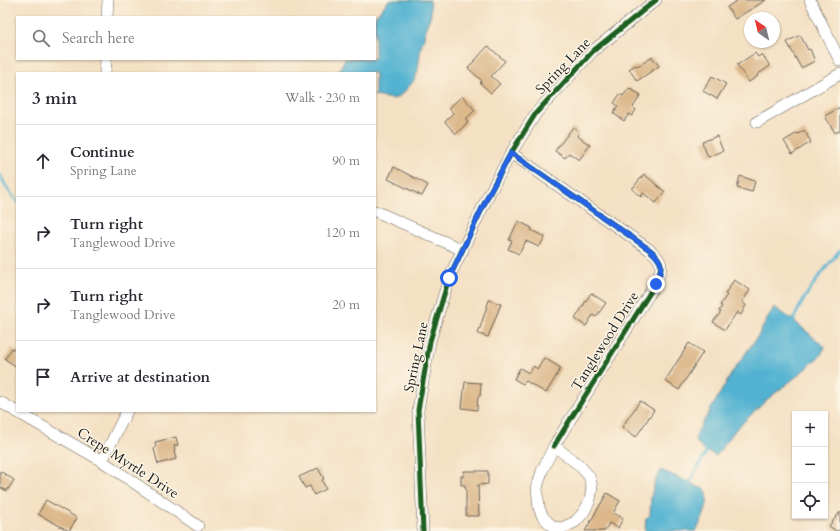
<!DOCTYPE html>
<html lang="en">
<head>
<meta charset="utf-8">
<style>
  :root { --surface:#fff; --page:#f7f7f7; --text:#2b2b33; --muted:#7c7c81; --line:#e1e1e2 }
  body { margin:0; font-family:Cardo,serif; background:var(--page); color:var(--text) }
  .controls { position:absolute; right:12px; bottom:12px; display:grid; overflow:hidden; border-radius:0px; box-shadow:0 1px 3px #0004 }
  .controls button { width:36px; height:36px; display:grid; place-items:center; padding:0; border:0; border-bottom:1px solid var(--line); background:var(--surface); color:var(--text); font:20px sans-serif }
  .compass { position:absolute; left:744px; top:12px; width:36px; height:36px; border-radius:50%; background:var(--surface); box-shadow:0 1px 3px #0004; rotate:325deg }
  .stop { position:absolute; width:12px; height:12px; margin:-9px; border:3px solid #2563eb; border-radius:50%; background:#fff }
  .stop.end { background:#2563eb; border-color:#fff; box-shadow:0 1px 4px #0008 }
  .list { margin:0; padding:0; list-style:none }
  h2 { display:flex; justify-content:space-between; align-items:center; height:52px; margin:0; padding:0 16px; font-size:17px }
  h2 small { font-size:13px; font-weight:400; color:var(--muted) }
  .list li { display:grid; grid-template-columns:26px 1fr auto; gap:12px; align-items:center; box-sizing:border-box; height:72px; padding:0 16px; border-top:1px solid var(--line) }
  .list b { display:block; font-size:15px; white-space:nowrap }
  .list p { margin:0; font-size:13px; white-space:nowrap; color:var(--muted) }
  .list em { font-size:13px; font-style:normal; color:var(--muted) }
  .icon { flex:none; width:22px; height:22px; fill:none; stroke:currentColor; stroke-width:2; stroke-linecap:round; stroke-linejoin:round }
  .map { position:relative; flex:none; width:840px; height:531px; overflow:hidden }
  .search { position:absolute; background:var(--surface); box-shadow:0 1px 3px #0004; left:16px; top:16px; width:360px; height:44px; display:flex; align-items:center; gap:10px; box-sizing:border-box; padding:0 14px; border-radius:0px; color:var(--muted); font-size:15px }
  .panel { position:absolute; background:var(--surface); box-shadow:0 1px 3px #0004; left:16px; top:72px; width:360px; height:340px; border-radius:0px }
  .map>svg:first-child { display:block }
  .water { fill:#52b2d1; stroke:#376776 }
  .lines { fill:none; stroke-linecap:round; stroke-linejoin:round }
  .stream { stroke:#52b2d1; stroke-width:3 }
  .building { fill:#dcb88b }
  .minor-casing { stroke:#686156; stroke-width:12 }
  .minor { stroke:#fff; stroke-width:11 }
  .cycleway-casing { stroke:#fcf5e5; stroke-width:8 }
  .cycleway { stroke:#1b5e20; stroke-width:5 }
  .route { stroke:#2563eb; stroke-width:5 }
  .labels { text-anchor:middle; dominant-baseline:central; stroke-width:3; stroke-linejoin:round; paint-order:stroke }
  .street-label { font-size:14px; fill:#1c1c1c; stroke:#fcf5e5 }
</style>
</head>
<body>
<div class="map">
<svg width="840" height="531" viewBox="0 0 840 531">
  <rect width="100%" height="100%" fill="#fcf5e5"/>
  <filter id="ink" filterUnits="userSpaceOnUse"><feTurbulence type="fractalNoise" baseFrequency=".025" numOctaves="2"/><feDisplacementMap in="SourceGraphic" scale="8" xChannelSelector="R" yChannelSelector="G"/><feConvolveMatrix kernelMatrix="1 2 1 2 8 2 1 2 1" color-interpolation-filters="sRGB"/></filter>
  <filter id="wash" filterUnits="userSpaceOnUse"><feTurbulence type="fractalNoise" baseFrequency=".012" numOctaves="4" result="noise"/><feDisplacementMap in="SourceGraphic" scale="16" xChannelSelector="R" yChannelSelector="G"/><feGaussianBlur stdDeviation="0.9" result="paint"/><feColorMatrix in="noise" values="0 0 0 0 0 0 0 0 0 0 0 0 0 0 0 0 0 1.4 0 .05"/><feComposite in="paint" operator="in"/></filter>
  <g filter="url(#wash)">
    <rect width="100%" height="100%" fill="#f4e0c3"/>
    <path class="water" d="M 389,0 L 430,0 L 431,15 L 426,27 L 424,38 L 421,46 L 418,70 L 415,79 L 406,90 L 398,97 L 393,99 L 375,96 L 375,73 L 338,72 L 345,59 L 375,59 L 375,17 Z
      M 774,307 L 793,320 L 825,347 L 820,356 L 797,376 L 769,398 L 736,429 L 716,456 L 702,449 L 695,440 L 698,431 L 733,371 L 758,336 Z
      M 661,470 L 706,490 C 711,502 702,521 696,531 L 645,531 L 646,519 L 650,515 L 651,497 L 655,481 Z"/>
    <g class="lines">
      <path class="stream" d="M 0,175 L 5,185 L 17,202
        M 792,324 C 802,296 822,273 840,250
        M 688,485 L 708,449"/>
    </g>
    <g id="blocks">
      <path class="building" d="M 738,0 L 766,0 L 735,19 L 727,7 Z
        M 800,35 L 808,50 L 810,49 L 815,61 L 801,68 L 787,42 Z
        M 488,46 L 505,61 L 491,76 L 500,84 L 491,93 L 480,83 L 482,81 L 468,68 Z
        M 755,53 L 758,57 L 762,54 L 770,66 L 757,75 L 758,76 L 749,82 L 737,65 Z
        M 652,57 L 659,66 L 637,81 L 629,69 L 636,65 L 637,66 L 643,63 Z
        M 712,76 L 726,84 L 717,99 L 703,91 Z
        M 629,88 L 641,95 L 633,107 L 636,110 L 632,116 L 629,114 L 624,121 L 613,113 L 618,106 L 614,103 L 620,94 L 623,96 Z
        M 462,96 L 475,110 L 466,119 L 468,122 L 456,134 L 445,122 L 453,113 L 449,108 Z
        M 840,107 L 840,130 L 835,133 L 825,116 Z
        M 573,127 L 579,132 L 577,136 L 590,145 L 579,160 L 569,153 L 565,158 L 555,151 Z
        M 804,130 L 811,142 L 792,154 L 784,141 L 797,133 L 798,134 Z
        M 717,136 L 723,151 L 708,157 L 702,142 Z
        M 394,167 L 428,185 L 422,196 L 388,179 Z
        M 644,174 L 665,192 L 656,203 L 643,193 L 641,197 L 632,189 Z
        M 740,176 L 755,181 L 752,192 L 737,188 Z
        M 518,221 L 532,228 L 531,230 L 545,237 L 539,247 L 526,241 L 519,254 L 508,249 L 512,241 L 509,240 Z
        M 734,280 L 750,290 L 742,302 L 746,305 L 741,315 L 737,312 L 725,330 L 713,322 L 721,312 L 719,311 L 722,306 L 720,305 L 727,295 L 725,294 Z
        M 591,293 L 606,303 L 596,317 L 593,315 L 586,326 L 575,319 Z
        M 489,300 L 501,304 L 488,337 L 478,334 Z
        M 689,343 L 703,352 L 679,390 L 665,381 Z
        M 12,348 L 17,352 L 17,367 L 5,359 Z
        M 544,358 L 561,368 L 546,393 L 526,381 L 523,384 L 514,379 L 520,368 L 529,373 L 534,366 L 537,369 Z
        M 465,382 L 481,383 L 480,396 L 478,396 L 477,410 L 462,408 Z
        M 640,401 L 654,410 L 636,437 L 622,427 Z
        M 176,437 L 178,445 L 174,446 L 175,450 L 174,451 L 176,459 L 158,464 L 154,449 L 156,446 L 155,442 Z
        M 318,468 L 324,479 L 322,480 L 326,489 L 314,495 L 310,486 L 305,488 L 299,477 Z
        M 0,471 L 14,480 L 7,491 L 0,487 Z
        M 464,471 L 488,471 L 488,484 L 478,485 L 479,516 L 466,516 L 466,490 L 465,485 L 461,485 L 461,476 L 464,476 Z
        M 607,493 L 620,501 L 613,513 L 623,518 L 618,528 L 609,523 L 605,531 L 585,531 Z
        M 46,500 L 77,518 L 69,531 L 38,514 Z
        M 840,512 L 840,531 L 836,531 L 829,526 Z"/>
    </g>
  </g>
  <g filter="url(#ink)">
    <use href="#blocks" fill-opacity="0" stroke="#686156" stroke-width="1"/>
    <g class="lines">
      <g class="minor-casing">
        <path id="minor" d="M 810,0 L 840,61
          M 107,17 L 108,0
          M 105,73 L 106,59
          M 757,122 L 840,74
          M 511,153 L 650,250 C 664,262 663,267 656,283 L 568,423 L 554,446
          M 375,211 L 463,250
          M 0,402 L 102,461 L 198,526
          M 554,446 L 578,464 L 589,476 L 592,487 L 590,500 L 584,512 L 575,522 L 562,528 L 553,527 L 543,517 L 539,508 L 537,488 L 542,471 Z
          M 102,461 L 127,411
          M 423,531 L 418,410 L 430,341 L 449,278 L 489,194 L 511,153 L 536,113 L 593,51 L 656,0"/>
      </g>
      <use href="#minor" class="minor"/>
      <g class="cycleway-casing">
        <path id="cycleway" d="M 511,153 L 650,250 C 664,262 663,267 656,283 L 568,423 L 554,446
          M 423,531 L 418,410 L 430,341 L 449,278 L 489,194 L 511,153 L 536,113 L 593,51 L 656,0"/>
      </g>
      <use href="#cycleway" class="cycleway"/>
    </g>
  </g>
  <g class="lines" filter="url(#ink)">
    <path class="route" d="M 449,278 L 489,194 L 511,153 L 650,250 C 664,262 663,267 656,284"/>
  </g>
  <g class="labels">
    <g class="street-label">
      <text transform="translate(563 66) rotate(-46)">Spring Lane</text>
      <text transform="translate(605 341) rotate(-58)">Tanglewood Drive</text>
      <text transform="translate(416 357) rotate(-78)">Spring Lane</text>
      <text transform="translate(128 463) rotate(33)">Crepe Myrtle Drive</text>
    </g>
  </g>
</svg>
<div class="controls">
<button>+</button>
<button>−</button>
<button><svg class="icon" aria-label="locate" viewBox="0 0 24 24"><circle cx="12" cy="12" r="6"/><path d="M12 2v4M12 18v4M2 12h4M18 12h4"/></svg></button>
</div>
<svg class="compass" viewBox="-18 -18 36 36"><path d="M0-13l5 13h-10z" fill="#e53935"/><path d="M0 13l5-13h-10z" fill="#7c7c81"/></svg>
<div class="stop" style="left:449px;top:278px"></div>
<div class="stop end" style="left:656px;top:284px"></div>
<div class="search"><svg class="icon" aria-label="search" viewBox="0 0 24 24"><circle cx="10" cy="10" r="6"/><path d="M15 15l6 6"/></svg>Search here</div>
<section class="panel">
<h2>3 min<small>Walk · 230 m</small></h2>
<ul class="list">
<li><svg class="icon" aria-label="ahead" viewBox="0 0 24 24"><path d="M12 20V5M6 11l6-6 6 6"/></svg><div><b>Continue</b><p>Spring Lane</p></div><em>90 m</em></li>
<li><svg class="icon" aria-label="right" viewBox="0 0 24 24"><path d="M7 20v-9h11M14 6l5 5-5 5"/></svg><div><b>Turn right</b><p>Tanglewood Drive</p></div><em>120 m</em></li>
<li><svg class="icon" aria-label="right" viewBox="0 0 24 24"><path d="M7 20v-9h11M14 6l5 5-5 5"/></svg><div><b>Turn right</b><p>Tanglewood Drive</p></div><em>20 m</em></li>
<li><svg class="icon" aria-label="arrive" viewBox="0 0 24 24"><path d="M6 21V4h12l-3 4 3 4H6"/></svg><div><b>Arrive at destination</b></div></li>
</ul>
</section>
</div>
</body>
</html>
